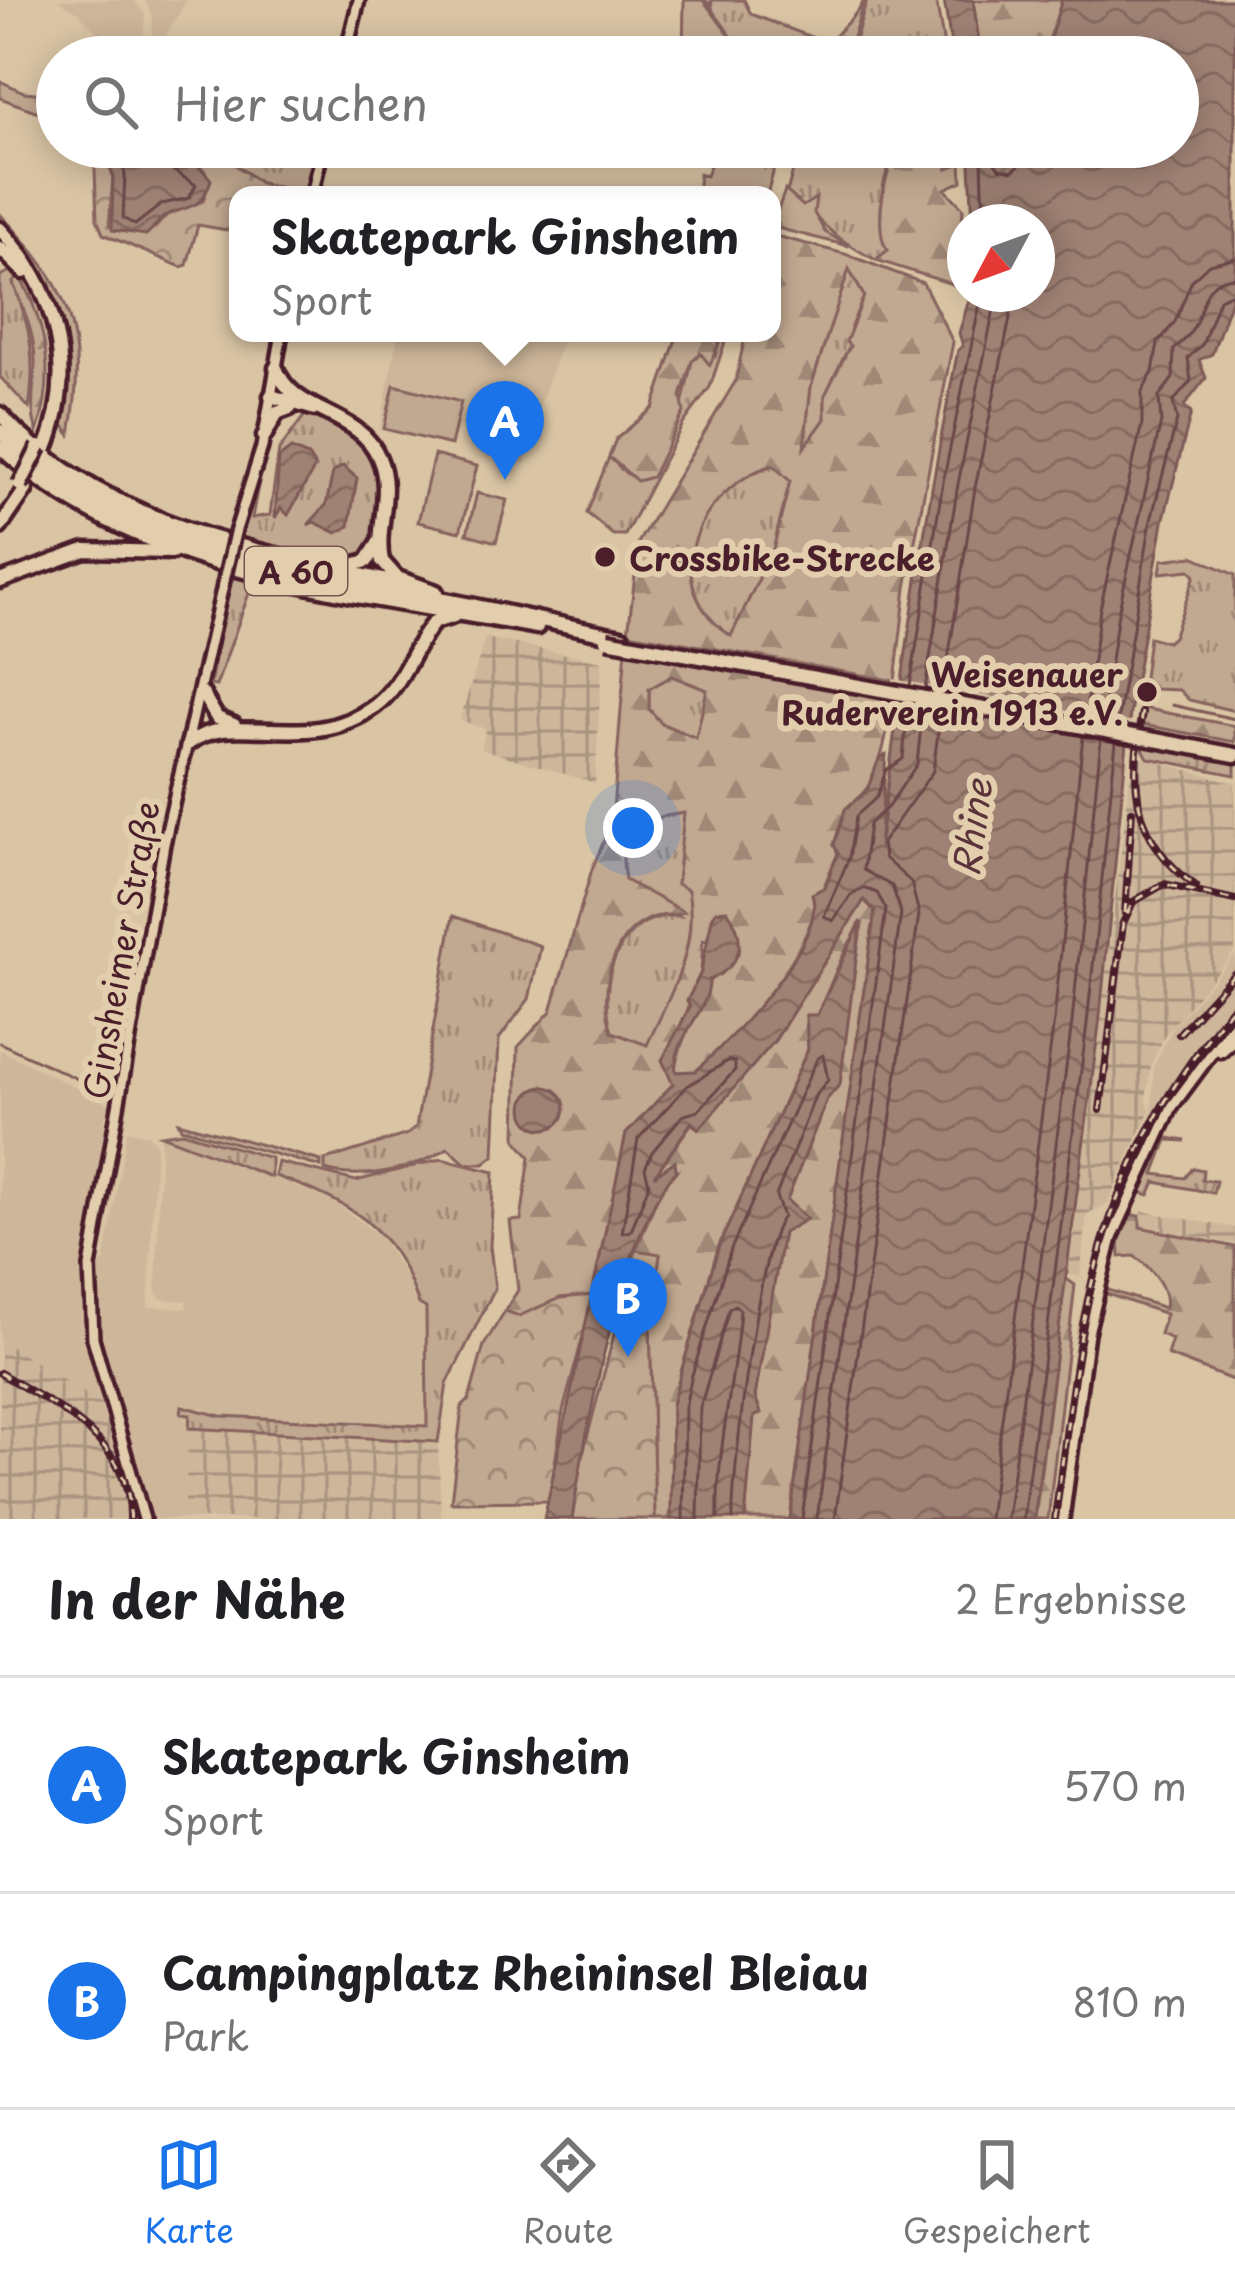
<!DOCTYPE html>
<html lang="de">
<head>
<meta charset="utf-8">
<style>
  :root { --surface:#fff; --page:#f6f6f6; --text:#202124; --muted:#757577; --line:#e0e0e0; --accent:#1a73e8 }
  body { margin:0; font-family:"Playpen Sans",sans-serif; background:var(--page); color:var(--text) }
  .compass { position:absolute; left:947px; top:204px; width:108px; height:108px; border-radius:50%; background:var(--surface); box-shadow:0 6px 30px #0003; rotate:229deg }
  .you { position:absolute; left:633px; top:828px; width:42px; height:42px; margin:-30px; border:9px solid #fff; border-radius:50%; background:#1a73e8; box-shadow:0 0 0 18px #1a73e833 }
  .badge { display:grid; place-items:center; width:78px; height:78px; border-radius:50%; background:var(--accent); color:#fff; font-size:39px; font-weight:700 }
  .pin { position:absolute; translate:-50% -99px; filter:drop-shadow(0 3px 6px #0008) }
  .pin::after { content:''; position:absolute; top:63px; width:42px; height:36px; background:inherit; clip-path:polygon(0 0,100% 0,50% 100%) }
  .popup { position:absolute; left:229px; top:186px; width:552px; height:156px; box-sizing:border-box; display:grid; place-content:center; border-radius:24px; background:var(--surface); filter:drop-shadow(0 3px 9px #0005); font-size:39px; white-space:nowrap; color:var(--muted) }
  .popup b { font-size:45px; color:var(--text) }
  .popup::after { content:''; position:absolute; left:50%; top:100%; margin-left:-24px; border:24px solid transparent; border-top-color:var(--surface) }
  .list { margin:0; padding:0; list-style:none }
  h2 { display:flex; justify-content:space-between; align-items:center; height:156px; margin:0; padding:0 48px; font-size:51px }
  h2 small { font-size:39px; font-weight:400; color:var(--muted) }
  .list li { display:grid; grid-template-columns:78px 1fr auto; gap:36px; align-items:center; box-sizing:border-box; height:216px; padding:0 48px; border-top:3px solid var(--line) }
  .list b { display:block; font-size:45px; white-space:nowrap }
  .list p { margin:0; font-size:39px; white-space:nowrap; color:var(--muted) }
  .list em { font-size:39px; font-style:normal; color:var(--muted) }
  .icon { flex:none; width:66px; height:66px; fill:none; stroke:currentColor; stroke-width:2; stroke-linecap:round; stroke-linejoin:round }
  .map { position:relative; flex:none; width:1235px; height:1519px; overflow:hidden }
  .search { position:absolute; background:var(--surface); box-shadow:0 6px 30px #0003; left:36px; right:36px; top:36px; height:132px; display:flex; align-items:center; gap:30px; box-sizing:border-box; padding:0 42px; border-radius:66px; color:var(--muted); font-size:45px }
  .sheet { height:588px; background:var(--surface) }
  nav { display:flex; justify-content:space-around; align-items:center; box-sizing:border-box; height:168px; border-top:3px solid var(--line); background:var(--surface); font-size:33px; color:var(--muted) }
  nav a { display:grid; justify-items:center; gap:6px }
  nav .on { color:var(--accent) }
  .map>svg:first-child { display:block }
  .built { fill:#cdb69a }
  .industrial { fill:url(#industrial-grid) }
  .grass { fill:url(#grass-tufts); stroke:#86645e; stroke-width:3 }
  .forest { fill:url(#forest-firs); stroke:#86645e; stroke-width:3; fill-rule:evenodd }
  .park { fill:url(#park-crowns); stroke:#86645e; stroke-width:3 }
  .garden { fill:#c1a890; stroke:#86645e; stroke-width:3 }
  .water { fill:url(#water-waves); stroke:#7e5a57; stroke-width:3 }
  .pier { fill:#d9c4a4 }
  .lines { fill:none; stroke-linecap:round; stroke-linejoin:round }
  .shore { stroke:#6c4748; stroke-width:3 }
  .stream { stroke:#7e5a57; stroke-width:3 }
  .major-casing { stroke:#4a1f2b; stroke-width:18 }
  .highway-casing { stroke:#4a1f2b; stroke-width:21 }
  .major { stroke:#e2ceac; stroke-width:9 }
  .highway { stroke:#e2ceac; stroke-width:12 }
  .rail-casing { stroke:#4a1f2b; stroke-width:8 }
  .rail { stroke:#e2ceac; stroke-width:3; stroke-dasharray:9; stroke-linecap:butt }
  .major-bridge-casing { stroke:#4a1f2b; stroke-width:18; stroke-linecap:butt }
  .highway-bridge-casing { stroke:#4a1f2b; stroke-width:21; stroke-linecap:butt }
  .major-bridge { stroke:#e2ceac; stroke-width:9 }
  .highway-bridge { stroke:#e2ceac; stroke-width:12 }
  .poi-dot { fill:#4a1f2b; stroke:#e2ceac; stroke-width:4.5 }
  .labels { text-anchor:middle; dominant-baseline:central; stroke-width:12; stroke-linejoin:round; paint-order:stroke }
  .shield { fill:#e2ceac; stroke:#785452; stroke-width:3 }
  .shield-label { font-size:30px; font-weight:bold; fill:#4a1f2b }
  .poi-label { font-size:33px; font-weight:bold; fill:#4a1f2b; stroke:#e2ceac; text-anchor:start }
  .street-label { font-size:33px; fill:#4a1f2b; stroke:#e2ceac }
  .water-label { font-size:36px; font-style:italic; fill:#5b333a; stroke:#e2ceac }
</style>
</head>
<body>
<div class="map">
<svg width="1235" height="1519" viewBox="0 0 1235 1519">
  <defs>
    <pattern id="industrial-grid" width="8" height="8" patternUnits="userSpaceOnUse" patternTransform="scale(3)"><rect width="8" height="8" fill="#cdb69a"/><path d="M0 4h8M4 0v8" fill="none" stroke="#a8937e"/></pattern>
    <pattern id="grass-tufts" width="24" height="20" patternUnits="userSpaceOnUse" patternTransform="scale(3)"><rect width="24" height="20" fill="#c1a890"/><path d="M3 7l-1-3M5 7V3M7 7l1-3M15 17l-1-3M17 17v-4M19 17l1-3" fill="none" stroke="#9f8876"/></pattern>
    <pattern id="forest-firs" width="22" height="20" patternUnits="userSpaceOnUse" patternTransform="scale(3)"><rect width="22" height="20" fill="#c1a890"/><path d="M5 1l3.5 6h-7zM16 11l3.5 6h-7z" fill="#9f8876"/></pattern>
    <pattern id="park-crowns" width="20" height="18" patternUnits="userSpaceOnUse" patternTransform="scale(3)"><rect width="20" height="18" fill="#c1a890"/><path d="M2 6a3 3 0 1 1 6 0M12 15a3 3 0 1 1 6 0" fill="none" stroke="#9f8876"/></pattern>
    <pattern id="water-waves" width="16" height="10" patternUnits="userSpaceOnUse" patternTransform="scale(3)"><rect width="16" height="10" fill="#a08274"/><path d="M0 5q4-4 8 0t8 0" fill="none" stroke="#846a5f"/></pattern>
  </defs>
  <rect width="100%" height="100%" fill="#d9c4a4"/>
  <filter id="ink" filterUnits="userSpaceOnUse"><feTurbulence type="fractalNoise" baseFrequency=".00833" numOctaves="2"/><feDisplacementMap in="SourceGraphic" scale="24" xChannelSelector="R" yChannelSelector="G"/><feConvolveMatrix kernelMatrix="1 2 1 2 8 2 1 2 1" color-interpolation-filters="sRGB"/></filter>
  <g filter="url(#ink)">
    <path class="built" d="M 57,0 L 134,0 L 145,14 L 143,49 L 118,57 L 77,11 Z
      M 145,0 L 187,0 L 163,40 L 151,48 L 153,16 Z
      M 398,333 L 565,333 L 528,439 L 526,463 L 514,464 L 519,442 L 459,426 L 453,446 L 380,429 Z
      M 1235,955 L 1235,1016 L 1159,1118 L 1113,1218 L 1084,1327 L 1059,1519 L 1052,1519 L 1076,1329 L 1107,1214 L 1152,1111 L 1154,1066 L 1173,1027 Z
      M 0,1050 L 110,1105 L 103,1123 L 109,1134 L 84,1300 L 84,1321 L 108,1408 L 0,1340 Z
      M 127,1131 L 149,1135 L 156,1144 L 148,1307 L 187,1308 L 186,1301 L 160,1299 L 156,1292 L 161,1135 L 331,1200 L 381,1237 L 425,1308 L 427,1426 L 220,1416 L 200,1407 L 190,1415 L 184,1519 L 151,1519 L 106,1355 L 98,1304 L 96,1268 L 105,1260 Z"/>
    <path class="industrial" d="M 485,638 L 602,661 L 595,783 L 481,749 L 486,729 L 460,720 Z
      M 1133,755 L 1235,783 L 1235,951 L 1164,1036 L 1151,1066 L 1146,1098 L 1150,1110 L 1107,1204 L 1087,1214 L 1080,1277 L 1068,1274 Z
      M 1142,1211 L 1235,1228 L 1235,1244 L 1141,1226 Z
      M 0,1340 L 108,1408 L 139,1519 L 0,1519 Z
      M 189,1428 L 438,1442 L 441,1519 L 184,1519 Z"/>
    <path class="grass" d="M 705,0 L 712,6 L 711,0 L 744,0 L 751,14 L 819,40 L 810,57 L 746,57 Z
      M 867,0 L 936,0 L 946,57 L 850,57 Z
      M 220,147 L 315,147 L 304,193 L 260,183 L 217,151 Z
      M 708,147 L 780,147 L 767,195 L 724,195 L 721,190 L 699,195 L 699,174 L 706,176 L 712,160 Z
      M 813,147 L 900,147 C 881,167 874,226 888,250 L 876,260 C 837,241 819,220 787,192 L 797,156 Z
      M 0,214 C 70,286 88,334 70,434 L 61,422 C 74,325 50,301 0,224 Z
      M 848,268 L 864,296 L 851,326 L 850,345 L 825,395 L 825,419 L 803,451 L 811,386 Z
      M 11,271 L 19,274 L 34,303 L 19,276 L 13,283 C 31,327 36,360 29,408 L 0,377 L 0,276 Z
      M 722,333 L 728,333 L 710,387 L 683,424 L 625,535 L 613,535 L 587,513 L 609,457 L 627,474 L 678,423 L 692,361 L 700,353 L 715,357 Z
      M 307,412 L 341,423 C 347,436 361,435 369,447 C 390,477 382,530 363,558 L 343,562 L 240,537 L 261,469 L 252,518 L 270,515 L 279,450 Z
      M 773,465 L 790,481 L 773,550 L 731,637 C 655,582 696,488 773,465 Z
      M 1193,556 L 1235,575 L 1235,711 L 1189,700 L 1179,690 L 1155,689 L 1144,678 L 1149,637 L 1167,642 L 1173,637 L 1195,575 L 1190,570 L 1160,573 L 1162,560 Z
      M 237,577 L 253,582 L 216,686 L 210,685 L 229,579 Z
      M 672,676 L 707,690 L 696,738 L 662,724 L 649,709 L 649,689 Z
      M 1139,742 L 1235,762 L 1235,775 L 1148,758 Z
      M 685,813 L 677,883 L 688,889 C 699,947 671,994 647,1046 L 612,1032 C 597,983 617,912 679,916 L 625,880 C 616,826 635,820 685,813 Z
      M 453,916 L 541,946 L 529,999 L 499,1039 L 494,1156 L 484,1164 L 466,1164 L 448,1148 C 416,1169 360,1181 325,1170 L 325,1160 L 408,1134 L 416,1127 Z
      M 178,1122 L 321,1161 L 321,1167 L 181,1128 Z
      M 182,1132 L 271,1158 L 271,1177 L 161,1135 Z
      M 1163,1137 L 1186,1141 L 1167,1140 L 1154,1174 L 1185,1178 L 1193,1168 L 1203,1170 L 1202,1180 L 1216,1181 L 1213,1193 L 1155,1182 L 1149,1195 L 1136,1191 Z
      M 441,1159 L 494,1172 L 490,1246 L 495,1288 L 447,1384 L 438,1442 L 189,1428 L 190,1415 L 181,1414 L 182,1406 L 220,1416 L 427,1426 L 426,1308 L 419,1304 C 392,1225 352,1203 275,1176 L 278,1162 L 356,1181 Z"/>
    <path class="forest" d="M 684,0 L 703,0 L 746,57 L 683,57 Z
      M 973,0 L 1062,0 L 1044,57 L 981,57 Z
      M 864,1 L 847,57 L 821,57 C 835,28 851,25 864,1 Z
      M 900,147 L 957,147 L 948,168 L 961,163 L 962,181 L 945,189 L 963,208 L 958,286 L 876,260 L 888,250 C 872,234 885,163 900,147 Z
      M 785,190 L 803,206 L 816,198 L 814,213 L 825,232 L 849,246 L 772,227 Z
      M 772,235 L 845,254 L 923,283 L 953,342 L 906,588 L 895,681 L 628,633 L 639,541 L 735,382 L 746,333 L 772,333 ZM 849,269 L 864,296 L 846,342 L 850,346 L 825,395 L 825,419 L 804,448 L 811,386 ZM 773,465 L 790,481 L 773,550 L 731,636 C 655,585 697,488 773,465 Z
      M 19,276 C 47,324 56,379 37,432 C 29,407 34,392 35,366 C 36,337 24,310 13,283 Z
      M 678,333 L 722,333 L 710,365 L 700,353 L 692,361 L 681,396 L 684,412 L 652,477 L 637,481 L 609,457 L 616,439 L 653,408 Z
      M 626,648 L 892,697 C 889,722 882,769 867,788 C 847,814 844,811 834,845 L 839,852 C 824,881 818,908 804,938 C 779,991 737,1032 696,1071 L 675,1072 C 674,1058 700,996 709,982 C 719,967 731,974 740,948 L 703,940 L 701,972 L 667,1069 L 673,1084 L 626,1134 L 594,1295 L 560,1298 L 519,1316 L 505,1311 L 518,1290 L 510,1221 L 521,1220 L 530,1157 L 516,1140 L 518,1047 L 551,1011 L 592,869 L 612,822 ZM 672,676 L 707,690 L 696,738 L 662,724 L 649,709 L 649,689 ZM 684,813 L 677,884 L 688,890 C 699,947 671,994 647,1045 L 612,1032 C 600,995 607,940 647,920 C 659,913 673,917 684,912 L 625,880 C 616,826 635,820 684,813 Z
      M 1142,708 L 1235,726 L 1235,742 L 1138,724 Z
      M 864,900 L 875,911 L 790,1519 L 745,1519 L 755,1397 L 787,1200 L 827,1099 L 840,1084 L 843,1031 L 862,925 C 844,944 830,989 817,1015 L 806,1016 L 808,1049 L 719,1246 L 681,1372 L 672,1405 L 671,1519 L 655,1519 L 650,1327 L 660,1255 L 636,1250 L 661,1188 L 676,1171 L 653,1178 L 692,1123 L 698,1128 L 775,1040 Z
      M 1128,1214 L 1140,1216 L 1140,1227 L 1235,1247 L 1235,1381 L 1167,1355 L 1172,1339 L 1160,1334 L 1166,1314 L 1101,1292 L 1115,1245 L 1105,1289 L 1165,1308 C 1169,1288 1150,1266 1134,1256 L 1120,1257 L 1119,1239 Z
      M 1065,1278 L 1075,1285 L 1048,1519 L 1035,1519 Z"/>
    <path class="park" d="M 0,81 L 24,92 L 57,95 L 57,119 L 0,98 Z
      M 94,147 L 103,147 L 113,176 L 109,226 L 155,228 L 167,215 L 203,201 L 210,180 L 203,169 L 158,147 L 220,147 L 218,152 L 260,183 L 304,193 L 238,195 L 238,232 L 198,225 L 187,265 L 181,267 L 103,234 L 97,219 Z
      M 636,1250 L 660,1254 L 650,1327 L 655,1519 L 572,1519 L 580,1465 Z
      M 594,1295 L 563,1411 L 549,1501 L 451,1502 L 462,1407 L 469,1400 L 484,1345 L 505,1311 L 519,1316 L 560,1298 Z"/>
    <path class="garden" d="M 394,385 L 461,402 L 451,445 L 384,429 Z
      M 434,455 L 477,466 L 460,532 L 418,522 Z
      M 477,493 L 507,500 L 496,542 L 467,534 Z"/>
    <path class="water" d="M 944,0 L 973,0 L 981,57 L 953,57 Z
      M 1062,0 L 1235,0 L 1235,288 L 1212,354 L 1199,360 L 1206,378 L 1184,406 L 1191,413 L 1163,522 L 1130,713 L 1099,1025 L 1034,1519 L 790,1519 L 875,911 L 864,900 L 775,1040 L 699,1129 L 691,1123 L 654,1176 L 675,1161 L 676,1171 C 621,1232 585,1434 572,1519 L 544,1519 L 626,1134 L 673,1084 L 662,1060 L 690,1007 L 687,1001 L 701,972 L 712,918 L 716,911 L 727,910 C 748,940 742,966 709,980 C 711,1009 671,1040 676,1072 L 696,1071 C 729,1040 828,943 812,894 L 825,887 L 838,853 L 834,845 L 845,809 L 867,790 L 879,759 L 886,755 L 879,849 C 901,681 924,516 958,350 L 963,346 L 959,333 L 969,300 L 978,294 L 1037,294 L 1037,222 L 973,222 L 969,147 L 1002,147 L 1007,160 L 1014,147 L 1178,147 L 1178,57 L 1044,57 Z
      M 103,147 C 139,147 188,147 211,180 C 201,209 193,205 168,214 C 159,218 154,229 146,235 L 112,230 L 113,176 Z
      M 291,449 L 308,456 L 315,467 L 288,515 L 281,508 L 275,518 L 279,458 Z
      M 343,466 L 357,478 L 349,526 L 337,533 L 314,522 L 308,525 L 326,505 L 333,472 Z
      M 861,921 L 840,1084 L 827,1099 L 787,1200 L 807,1219 L 783,1233 L 755,1396 L 761,1413 L 754,1417 L 745,1519 L 671,1519 L 672,1405 L 681,1372 L 719,1246 L 808,1049 L 806,1015 L 817,1015 Z
      M523 1108a21 21 0 1 1 42 0a21 21 0 1 1-42 0Z"/>
    <path class="pier" d="M 893,679 L 1135,723 L 1134,741 L 891,697 Z"/>
    <g class="lines">
      <path class="shore" d="M 116,147 L 125,174 L 123,218 L 135,225 L 162,204 L 189,198 L 196,185 L 158,161 L 153,147
        M 984,222 L 982,158 L 990,156 L 999,168 L 1012,171 L 1022,163 L 1025,147
        M 910,686 L 943,482 L 982,294
        M 925,689 L 958,484 L 997,294
        M 943,692 L 975,488 L 1015,294
        M 1085,718 L 1100,609 L 1142,424 L 1142,392 L 1153,372 L 1158,343 L 1175,322 L 1192,280 L 1209,264 L 1235,258
        M 1102,721 L 1118,613 L 1161,422 L 1159,397 L 1173,378 L 1174,350 C 1178,345 1184,341 1188,336 C 1207,313 1197,279 1235,277
        M 1117,724 L 1151,520 L 1177,420 L 1173,402 L 1191,381 L 1188,358 L 1202,345 L 1219,299 L 1235,292
        M 728,1061 L 735,1062 L 735,1070 L 698,1111 L 682,1116 L 652,1152 L 645,1168 L 649,1184 L 631,1231 L 622,1233 L 638,1139 L 687,1086 Z
        M 683,1519 L 685,1407 L 692,1375 L 731,1249 L 817,1059 L 823,1055 L 828,1080 L 816,1094 L 776,1196 L 783,1217 C 760,1240 731,1477 733,1519
        M 698,1519 L 700,1408 L 729,1309 L 735,1305 L 740,1310 C 735,1380 716,1449 718,1519
        M 802,1519 L 886,909 L 877,893 L 864,888 L 851,895 L 833,921 L 824,916 L 849,858 L 856,816 L 877,797 L 886,770 L 903,759 L 908,704
        M 817,1519 L 901,913 L 892,886 L 863,870 L 869,824 L 888,807 L 917,764 L 923,707
        M 835,1519 L 919,914 L 911,882 L 884,858 L 882,843 L 933,771 L 941,710
        M 989,1519 L 1054,1020 L 1083,736
        M 1007,1519 L 1072,1022 L 1101,739
        M 1023,1519 L 1087,1024 L 1116,742"/>
      <path class="stream" d="M 1172,705 L 1235,719
        M 0,1043 L 114,1096"/>
      <g class="major-casing">
        <path id="major" d="M 345,57 L 359,0
          M 312,195 L 323,147
          M 235,533 L 262,447 L 282,333
          M 144,1519 L 93,1338 L 90,1267 L 164,844 L 223,585
          M 1063,1519 L 1088,1333 L 1112,1238 L 1172,1107 L 1235,1022"/>
      </g>
      <g class="highway-casing">
        <path id="highway" d="M 0,229 C 58,291 77,372 45,451
          M 0,248 L 24,272
          M 276,368 C 293,416 359,409 379,458 C 394,493 375,526 382,561 L 397,578 L 436,592
          M 271,396 L 315,409
          M 0,414 C 104,527 262,552 405,585
          M 0,431 C 117,549 294,572 450,601 C 508,612 565,626 622,637
          M 264,436 L 277,413 L 290,408
          M 0,447 C 140,577 357,594 537,627
          M 0,527 L 26,489
          M 345,567 L 367,561 L 379,542
          M 0,581 L 85,550 L 172,552
          M 202,693 L 217,718 L 234,725
          M 1155,740 L 1235,755
          M 188,744 C 232,707 306,757 375,706 C 405,683 411,649 434,622 L 454,616
          M 1221,1050 L 1235,1037"/>
      </g>
      <use href="#major" class="major"/>
      <use href="#highway" class="highway"/>
      <g class="rail-casing">
        <path id="rail" d="M 1142,712 C 1129,783 1132,841 1196,886
          M 1125,913 L 1132,811
          M 1179,1034 L 1235,973
          M 1100,1110 L 1123,923 L 1133,902 L 1164,884 L 1235,900
          M 0,1373 C 58,1409 132,1440 130,1519
          M 1055,1519 C 1083,1305 1091,1178 1235,1004"/>
      </g>
      <use href="#rail" class="rail"/>
      <g class="major-bridge-casing">
        <path id="major-bridge" d="M 223,585 L 235,533"/>
      </g>
      <g class="highway-bridge-casing">
        <path id="highway-bridge" d="M 20,485 L 39,447
          M 607,640 L 1155,740"/>
      </g>
      <use href="#major-bridge" class="major-bridge"/>
      <use href="#highway-bridge" class="highway-bridge"/>
    </g>
  </g>
  <g class="poi-dot">
    <circle cx="605" cy="557" r="12"/>
    <circle cx="1147" cy="692" r="12"/>
  </g>
  <g class="labels">
    <rect class="shield" x="245" y="547" width="102" height="48" rx="9"/>
    <g class="shield-label">
      <text x="296" y="571">A 60</text>
    </g>
    <g class="poi-label">
      <text x="629" y="557">Crossbike-Strecke</text>
      <text x="1123" y="673" text-anchor="end">Weisenauer<tspan x="1123" dy="38">Ruderverein 1913 e.V.</tspan></text>
    </g>
    <g class="street-label">
      <text transform="translate(120 950) rotate(-80)">Ginsheimer Straße</text>
    </g>
    <g class="water-label">
      <text transform="translate(971 827) rotate(-82)">Rhine</text>
    </g>
  </g>
</svg>
<svg class="compass" viewBox="-18 -18 36 36"><path d="M0-13l5 13h-10z" fill="#e53935"/><path d="M0 13l5-13h-10z" fill="#757577"/></svg>
<div class="you"></div>
<div class="pin badge" style="left:505px;top:480px">A</div>
<div class="popup"><b>Skatepark Ginsheim</b>Sport</div>
<div class="pin badge" style="left:628px;top:1357px">B</div>
<div class="search"><svg class="icon" aria-label="search" viewBox="0 0 24 24"><circle cx="10" cy="10" r="6"/><path d="M15 15l6 6"/></svg>Hier suchen</div>
</div>
<section class="sheet">
<h2>In der Nähe<small>2 Ergebnisse</small></h2>
<ul class="list">
<li><span class="badge">A</span><div><b>Skatepark Ginsheim</b><p>Sport</p></div><em>570 m</em></li>
<li><span class="badge">B</span><div><b>Campingplatz Rheininsel Bleiau</b><p>Park</p></div><em>810 m</em></li>
</ul>
</section>
<nav>
<a class="on"><svg class="icon" aria-label="map" viewBox="0 0 24 24"><path d="M3 6l6-2 6 2 6-2v14l-6 2-6-2-6 2zM9 4v14M15 6v14"/></svg>Karte</a>
<a><svg class="icon" aria-label="directions" viewBox="0 0 24 24"><path d="M12 3l9 9-9 9-9-9zM9 14v-3h6M13 9l2 2-2 2"/></svg>Route</a>
<a><svg class="icon" aria-label="saved" viewBox="0 0 24 24"><path d="M7 4h10v16l-5-4-5 4z"/></svg>Gespeichert</a>
</nav>
</body>
</html>
